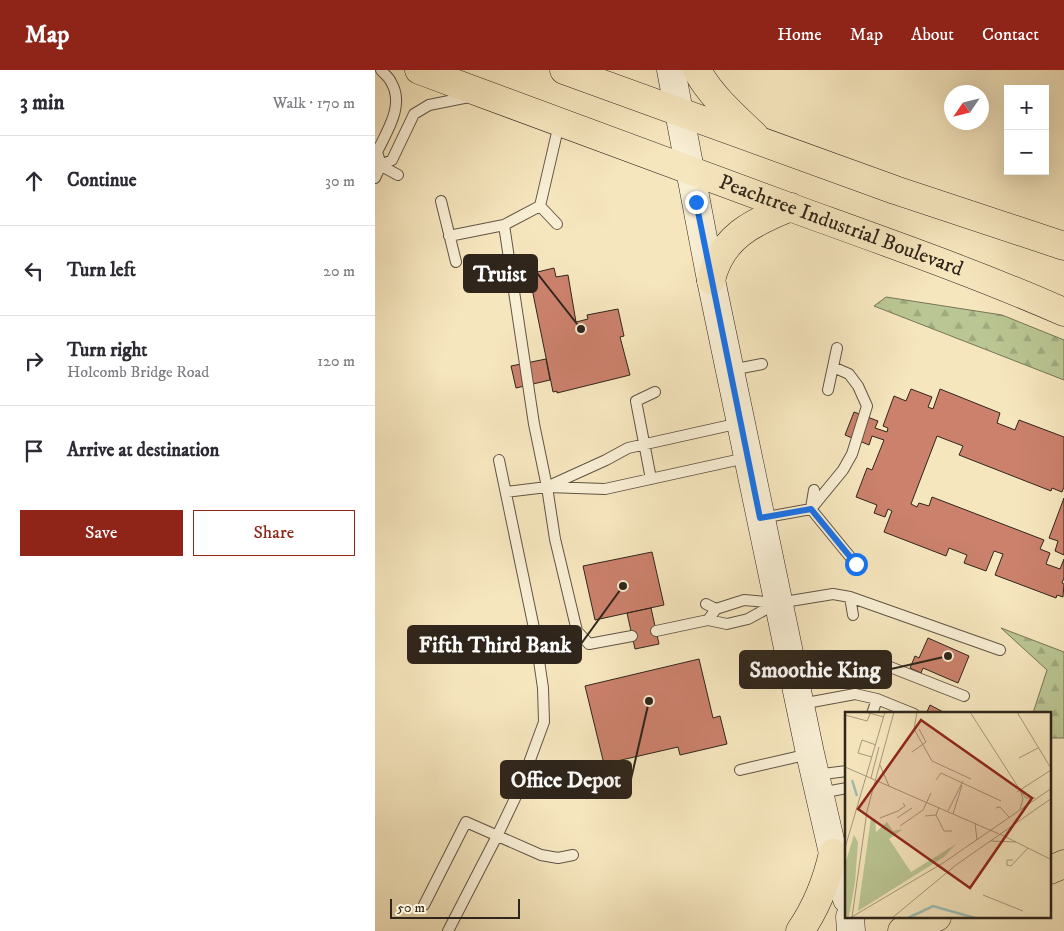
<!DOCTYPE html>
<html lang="en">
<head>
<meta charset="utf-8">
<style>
  :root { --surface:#fff; --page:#f2f2f3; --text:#2b2b33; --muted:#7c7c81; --line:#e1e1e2; --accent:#8f2418 }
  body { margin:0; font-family:"IM FELL DW Pica",serif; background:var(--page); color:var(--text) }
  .controls { position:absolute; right:15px; top:15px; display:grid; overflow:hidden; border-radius:0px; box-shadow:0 5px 20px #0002 }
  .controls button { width:45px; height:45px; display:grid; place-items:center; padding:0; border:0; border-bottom:1px solid var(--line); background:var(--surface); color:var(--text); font:25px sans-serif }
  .compass { position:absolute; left:569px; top:15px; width:45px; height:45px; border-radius:50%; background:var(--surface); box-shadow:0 5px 20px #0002; rotate:235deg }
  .scale { position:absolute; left:15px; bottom:12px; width:130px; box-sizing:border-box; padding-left:5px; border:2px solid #2f251b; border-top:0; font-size:14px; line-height:18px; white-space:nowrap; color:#2f251b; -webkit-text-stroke:4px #f9efd5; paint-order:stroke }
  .stop { position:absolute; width:15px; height:15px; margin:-11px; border:4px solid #1a73e8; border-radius:50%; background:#fff }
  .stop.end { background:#1a73e8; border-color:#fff; box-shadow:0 1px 5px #0008 }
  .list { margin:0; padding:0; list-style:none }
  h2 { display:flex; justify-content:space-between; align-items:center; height:65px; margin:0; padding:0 20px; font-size:21px }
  h2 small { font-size:16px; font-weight:400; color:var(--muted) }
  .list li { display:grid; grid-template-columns:32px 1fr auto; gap:15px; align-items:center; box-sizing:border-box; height:90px; padding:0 20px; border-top:1px solid var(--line) }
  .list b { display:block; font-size:19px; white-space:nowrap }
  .list p { margin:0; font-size:16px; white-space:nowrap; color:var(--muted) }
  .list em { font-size:16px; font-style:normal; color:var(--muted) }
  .actions { display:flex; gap:10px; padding:15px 20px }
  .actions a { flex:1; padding:11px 0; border:1px solid var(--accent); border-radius:0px; text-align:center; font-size:18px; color:var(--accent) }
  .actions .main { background:var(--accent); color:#fff }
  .icon { flex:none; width:28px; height:28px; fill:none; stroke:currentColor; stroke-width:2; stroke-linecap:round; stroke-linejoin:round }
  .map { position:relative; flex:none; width:689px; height:861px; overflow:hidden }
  header { display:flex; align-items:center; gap:30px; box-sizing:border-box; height:70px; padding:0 25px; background:var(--accent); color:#fff }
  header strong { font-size:24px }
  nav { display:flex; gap:28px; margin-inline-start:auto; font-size:18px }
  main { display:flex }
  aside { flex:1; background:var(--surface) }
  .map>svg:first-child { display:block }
  .forest { fill:url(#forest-firs); stroke:#747657 }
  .building { fill:#cb816c; stroke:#2f251b }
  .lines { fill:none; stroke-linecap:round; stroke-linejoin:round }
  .lane-casing { stroke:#615544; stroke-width:12 }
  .secondary-casing { stroke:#2f251b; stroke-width:29 }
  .highway-casing { stroke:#2f251b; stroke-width:29 }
  .lane { stroke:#f9efd5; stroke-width:10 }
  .secondary { stroke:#f9efd5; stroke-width:28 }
  .highway { stroke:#f6e6be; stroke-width:28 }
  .route { stroke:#1a73e8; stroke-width:6 }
  .labels { text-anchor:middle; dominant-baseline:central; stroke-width:4; stroke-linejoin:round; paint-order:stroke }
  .street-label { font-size:21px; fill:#2f251b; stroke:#f9efd5 }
  .inset-river { fill:none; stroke:#9dbeb7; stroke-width:2.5 }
  .inset-road { fill:none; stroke:#a6997d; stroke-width:1 }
  .view { fill:#8f2418; fill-opacity:0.15; stroke:#8f2418; stroke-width:2.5 }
  .inset-edge { fill:none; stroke:#2f251b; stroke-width:2.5 }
  .leader { fill:none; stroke:#2f251b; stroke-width:2 }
  .callout-dot { fill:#2f251b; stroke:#f9efd5; stroke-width:2 }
  .callout { fill:#2f251b; stroke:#2f251b; stroke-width:2 }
  .callout-label { font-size:22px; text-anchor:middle; font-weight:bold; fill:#fff }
</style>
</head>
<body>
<header>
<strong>Map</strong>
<nav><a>Home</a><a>Map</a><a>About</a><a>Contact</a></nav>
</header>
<main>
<aside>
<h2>3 min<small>Walk · 170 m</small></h2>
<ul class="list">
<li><svg class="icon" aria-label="ahead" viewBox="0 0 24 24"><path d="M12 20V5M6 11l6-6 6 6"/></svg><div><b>Continue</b></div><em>30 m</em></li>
<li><svg class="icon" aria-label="left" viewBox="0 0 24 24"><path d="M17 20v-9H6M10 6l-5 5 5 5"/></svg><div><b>Turn left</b></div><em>20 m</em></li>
<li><svg class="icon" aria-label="right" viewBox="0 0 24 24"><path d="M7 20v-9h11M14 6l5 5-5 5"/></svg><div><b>Turn right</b><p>Holcomb Bridge Road</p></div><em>120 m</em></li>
<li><svg class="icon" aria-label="arrive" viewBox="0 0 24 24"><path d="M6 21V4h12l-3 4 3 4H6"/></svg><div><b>Arrive at destination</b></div></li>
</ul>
<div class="actions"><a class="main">Save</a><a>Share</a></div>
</aside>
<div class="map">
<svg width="689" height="861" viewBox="0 0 689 861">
  <defs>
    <pattern id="forest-firs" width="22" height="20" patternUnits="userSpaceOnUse" patternTransform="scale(1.25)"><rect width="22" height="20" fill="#bac693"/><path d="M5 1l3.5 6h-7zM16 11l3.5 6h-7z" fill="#a0aa7e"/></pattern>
  </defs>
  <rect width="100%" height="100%" fill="#f6e6be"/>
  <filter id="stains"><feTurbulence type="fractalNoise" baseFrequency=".004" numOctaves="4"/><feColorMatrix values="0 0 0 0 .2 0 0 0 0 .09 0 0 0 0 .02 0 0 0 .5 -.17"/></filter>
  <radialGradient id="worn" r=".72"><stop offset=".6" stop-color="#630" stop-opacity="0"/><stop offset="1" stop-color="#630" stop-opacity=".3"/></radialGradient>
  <path class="forest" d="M 511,227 L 627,245 L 689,270 L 689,310 L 499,236 Z
    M 626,558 L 689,582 L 689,668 L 675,668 L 675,644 L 658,643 L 672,600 Z"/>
  <path class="building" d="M 179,198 L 181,207 L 193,205 L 201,252 L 213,249 L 212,245 L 243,239 L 249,266 L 245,267 L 255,305 L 182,323 L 182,321 L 178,322 L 154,204 Z
    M 171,289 L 175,310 L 141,318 L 136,296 Z
    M 536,319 L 557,327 L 553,337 L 558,339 L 565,319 L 625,343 L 622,353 L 640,360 L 644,350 L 689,367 L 689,417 L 687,422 L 677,418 L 676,421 L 584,385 L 588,376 L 562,366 L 536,434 L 542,437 L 544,433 L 554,436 L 557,427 L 669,470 L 665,479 L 675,483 L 671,494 L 685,499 L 689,489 L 689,508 L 687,513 L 689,514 L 688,527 L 682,525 L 681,528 L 620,505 L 628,484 L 619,481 L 611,501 L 589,493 L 592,485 L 574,478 L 571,486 L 509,462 L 517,441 L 513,439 L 510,447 L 499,443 L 502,435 L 481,427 L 492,398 L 497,400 L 509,370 L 497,366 L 494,375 L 470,365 L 479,342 L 503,351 L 500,358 L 512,362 L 513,358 L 508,356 L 519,326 L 531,331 Z
    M 689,428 L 689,485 L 680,481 L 683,471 L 674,468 Z
    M 277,482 L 289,535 L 220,550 L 208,496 Z
    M 276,538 L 284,574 L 260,579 L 252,543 Z
    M 553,568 L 594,586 L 583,613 L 548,598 L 546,603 L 535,598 L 540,586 L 544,588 Z
    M 324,589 L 338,648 L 345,646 L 352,674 L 305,685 L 303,677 L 229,694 L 210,616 Z
    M 555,635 L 572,644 L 551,644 Z"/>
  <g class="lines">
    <g class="lane-casing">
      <path id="lane" d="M 1,93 L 23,105
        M 6,95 L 17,90 L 39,44 L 54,35 L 94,27
        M 0,108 L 6,95 L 2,82 C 12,61 30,35 16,12 C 14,7 9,4 6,0
        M 66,131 L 81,192
        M 182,154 L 165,136 L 184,54
        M 129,155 L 159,354 L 172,417 L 180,469 L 202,561 L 214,574 L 257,566
        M 74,166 L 129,155 L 165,136
        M 356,300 L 387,294
        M 453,320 L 462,278
        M 276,409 L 261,331 L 280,322
        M 176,415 L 231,390 L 253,378 L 365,353
        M 131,422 L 172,417 L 230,419 L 371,388
        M 436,438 L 439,420
        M 436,439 L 468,400 L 477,384 L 492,336 L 483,316 L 474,304 L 458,297
        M 386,448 L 436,439 L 481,494
        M 475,527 L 478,545
        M 331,534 L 341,539 L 333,550 L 352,554 L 373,549 L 402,533
        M 341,539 L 369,530 L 403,533 L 458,524 L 475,527 L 625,580
        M 281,561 L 333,550
        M 487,586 L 589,626
        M 426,634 L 480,624 L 502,629
        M 497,644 L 502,629 L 539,644
        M 365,700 L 434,684
        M 440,705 L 472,701
        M 445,723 L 472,718
        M 49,835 L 91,752 L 166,785 L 183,788 L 198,785
        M 73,861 L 122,766 L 144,720 L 169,652 L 168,618 L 160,563 L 124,390"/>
    </g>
    <g class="secondary-casing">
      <path id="secondary" d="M 296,0 L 336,210 L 435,683 L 458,783 L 472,829
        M 475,847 L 476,861"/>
    </g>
    <g class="highway-casing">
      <g id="highway">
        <path id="s1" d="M 44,0 C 168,46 292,92 417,138 C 508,171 600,203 689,242"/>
        <path d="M 189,0 L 520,120 L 689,176"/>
        <path d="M 322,0 C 334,24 360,47 379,65"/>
        <path d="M 336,210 C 346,167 378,152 416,137"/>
        <path d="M 675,800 L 689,794"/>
        <path d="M 425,861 C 441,838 452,810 458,783"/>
        <path d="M 527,861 L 562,847"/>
      </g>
    </g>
    <use href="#lane" class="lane"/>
    <use href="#secondary" class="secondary"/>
    <use href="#highway" class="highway"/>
  </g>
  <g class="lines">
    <path class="route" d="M 321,132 L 385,448 L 436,439 L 481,494"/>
  </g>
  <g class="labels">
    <g class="street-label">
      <text stroke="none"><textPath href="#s1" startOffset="450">Peachtree Industrial Boulevard</textPath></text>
    </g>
  </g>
  <g transform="translate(470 642)">
    <rect width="206" height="206" fill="#f6e6be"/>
    <path d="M 26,106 L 30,107 L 31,120 L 42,110 L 48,119 L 58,117 L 44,127 L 66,160 L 111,132 L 99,145 L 13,199 ZM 9,123 L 13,130 L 10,170 L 4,204 L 0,206 L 0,152 Z" fill="#bac693"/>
    <path class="inset-river" d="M 7,68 L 12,84M 63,206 L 88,194 L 130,206"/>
    <path class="inset-road" d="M 20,0 L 39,5M 72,0 L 69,17 L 87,49 L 126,67M 125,0 L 175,78 L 181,86 L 190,86M 172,0 L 207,58M 0,3 L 22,9 L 26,0M 67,40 L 81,30 L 74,17M 27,45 L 13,41 L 17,28 L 31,33M 174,46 L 193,36M 35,53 L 44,74M 0,55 L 154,122M 26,66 L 34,35M 91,68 L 96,61 L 156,89M 175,78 L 178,87 L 175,97M 172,80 L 206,58M 151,96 L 155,95 L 164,105M 103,99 L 118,69M 108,102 L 117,73M 91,103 L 99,119 L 107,119M 80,104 L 91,103 L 94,95M 35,106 L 53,99 L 60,94 L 58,91M 52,106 L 67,96M 130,111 L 132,128M 55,114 L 78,98 L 86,81M 155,122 L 207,148M 146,129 L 171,130M 0,136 L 40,0M 168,148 L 162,148 L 162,153 L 166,154 L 183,136M 138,183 L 178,199M 7,205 L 22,99 L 49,0M 5,206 L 98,151 L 207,76M 47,206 L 111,153 L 207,86"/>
    <path class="view" d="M 76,8 L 187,86 L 125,176 L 13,97 Z"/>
    <rect width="206" height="206" class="inset-edge"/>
  </g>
  <path class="leader" d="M206 259L162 203M248 516L206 574M573 586L516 599M274 631L256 709"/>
  <g class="callout-dot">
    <circle cx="206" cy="259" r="5"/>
    <circle cx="248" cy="516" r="5"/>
    <circle cx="573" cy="586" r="5"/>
    <circle cx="274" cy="631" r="5"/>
  </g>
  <g class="callout">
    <rect x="89" y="185" width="73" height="37" rx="5"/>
    <rect x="33" y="556" width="173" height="37" rx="5"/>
    <rect x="365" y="581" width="151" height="37" rx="5"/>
    <rect x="126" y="691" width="130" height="37" rx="5"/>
  </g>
  <g class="callout-label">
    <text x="125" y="211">Truist</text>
    <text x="120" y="582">Fifth Third Bank</text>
    <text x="440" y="607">Smoothie King</text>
    <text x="191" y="717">Office Depot</text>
  </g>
  <rect width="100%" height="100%" filter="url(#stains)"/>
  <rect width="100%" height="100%" fill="url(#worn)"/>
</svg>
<div class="controls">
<button>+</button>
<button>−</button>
</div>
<svg class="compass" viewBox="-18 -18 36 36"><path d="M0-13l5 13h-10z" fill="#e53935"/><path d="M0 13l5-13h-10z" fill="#7c7c81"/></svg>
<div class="scale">50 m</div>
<div class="stop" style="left:481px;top:494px"></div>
<div class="stop end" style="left:321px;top:132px"></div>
</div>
</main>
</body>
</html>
